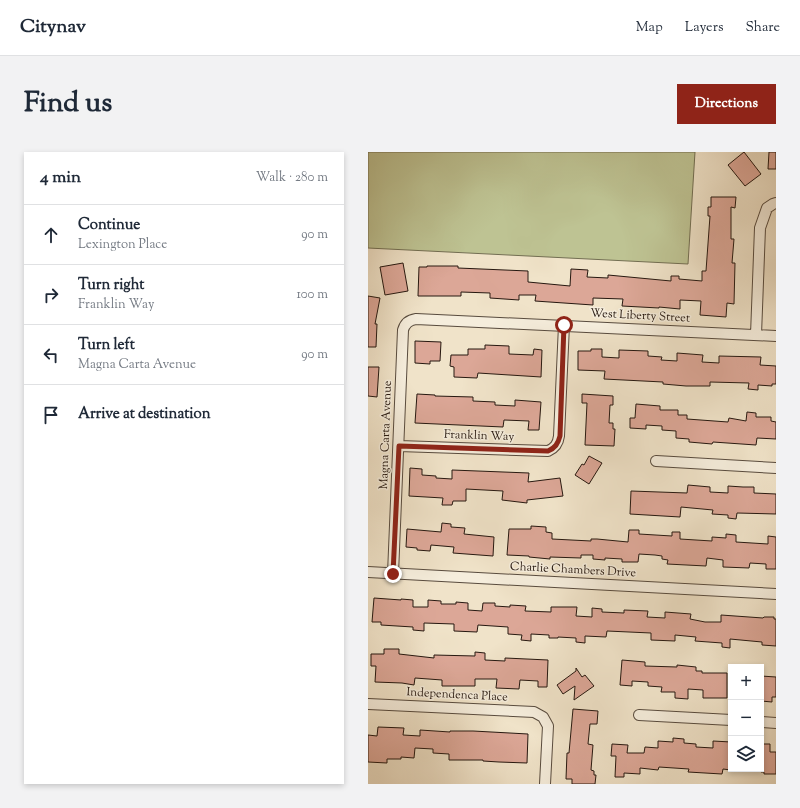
<!DOCTYPE html>
<html lang="en">
<head>
<meta charset="utf-8">
<style>
  :root { --surface:#fff; --page:#f2f2f3; --text:#1f2937; --muted:#747a83; --line:#e0e1e3; --accent:#8f2418 }
  body { margin:0; font-family:"Sorts Mill Goudy",serif; background:var(--page); color:var(--text) }
  .controls { position:absolute; right:12px; bottom:12px; display:grid; overflow:hidden; border-radius:0px; box-shadow:0 2px 6px #0003 }
  .controls button { width:36px; height:36px; display:grid; place-items:center; padding:0; border:0; border-bottom:1px solid var(--line); background:var(--surface); color:var(--text); font:20px sans-serif }
  .stop { position:absolute; width:12px; height:12px; margin:-9px; border:3px solid #8f2418; border-radius:50%; background:#fff }
  .stop.end { background:#8f2418; border-color:#fff; box-shadow:0 1px 4px #0008 }
  .list { margin:0; padding:0; list-style:none }
  h2 { display:flex; justify-content:space-between; align-items:center; height:52px; margin:0; padding:0 16px; font-size:17px }
  h2 small { font-size:13px; font-weight:400; color:var(--muted) }
  .list li { display:grid; grid-template-columns:26px 1fr auto; gap:12px; align-items:center; box-sizing:border-box; height:60px; padding:0 16px; border-top:1px solid var(--line) }
  .list b { display:block; font-size:15px; white-space:nowrap }
  .list p { margin:0; font-size:13px; white-space:nowrap; color:var(--muted) }
  .list em { font-size:13px; font-style:normal; color:var(--muted) }
  .icon { flex:none; width:22px; height:22px; fill:none; stroke:currentColor; stroke-width:2; stroke-linecap:round; stroke-linejoin:round }
  .map { position:relative; flex:none; width:408px; height:632px; overflow:hidden; border-radius:0px }
  header { display:flex; align-items:center; gap:24px; box-sizing:border-box; height:56px; padding:0 20px; background:var(--surface); border-bottom:1px solid var(--line) }
  header strong { font-size:19px }
  nav { display:flex; gap:22px; margin-inline-start:auto; font-size:14px }
  .intro { display:flex; align-items:center; justify-content:space-between; box-sizing:border-box; height:96px; padding:0 24px }
  h1 { margin:0; font-size:28px }
  .button { padding:10px 18px; border-radius:0px; background:var(--accent); color:#fff; font-size:14px; font-weight:700 }
  main { display:flex; gap:24px; padding:0 24px }
  aside { flex:1; background:var(--surface); border-radius:0px; box-shadow:0 2px 6px #0003 }
  .map>svg:first-child { display:block }
  .green { fill:#bec393; stroke:#726e52 }
  .building { fill:#dca797; stroke:#261810 }
  .lines { fill:none; stroke-linecap:round; stroke-linejoin:round }
  .minor-casing { stroke:#584b3e; stroke-width:12 }
  .minor { stroke:#f5eddc; stroke-width:10 }
  .route { stroke:#8f2418; stroke-width:5 }
  .labels { text-anchor:middle; dominant-baseline:central; stroke-width:3; stroke-linejoin:round; paint-order:stroke }
  .street-label { font-size:12px; fill:#261810; stroke:#f5eddc }
</style>
</head>
<body>
<header>
<strong>Citynav</strong>
<nav><a>Map</a><a>Layers</a><a>Share</a></nav>
</header>
<div class="intro"><h1>Find us</h1><a class="button">Directions</a></div>
<main>
<aside>
<h2>4 min<small>Walk · 280 m</small></h2>
<ul class="list">
<li><svg class="icon" aria-label="ahead" viewBox="0 0 24 24"><path d="M12 20V5M6 11l6-6 6 6"/></svg><div><b>Continue</b><p>Lexington Place</p></div><em>90 m</em></li>
<li><svg class="icon" aria-label="right" viewBox="0 0 24 24"><path d="M7 20v-9h11M14 6l5 5-5 5"/></svg><div><b>Turn right</b><p>Franklin Way</p></div><em>100 m</em></li>
<li><svg class="icon" aria-label="left" viewBox="0 0 24 24"><path d="M17 20v-9H6M10 6l-5 5 5 5"/></svg><div><b>Turn left</b><p>Magna Carta Avenue</p></div><em>90 m</em></li>
<li><svg class="icon" aria-label="arrive" viewBox="0 0 24 24"><path d="M6 21V4h12l-3 4 3 4H6"/></svg><div><b>Arrive at destination</b></div></li>
</ul>
</aside>
<div class="map">
<svg width="408" height="632" viewBox="0 0 408 632">
  <rect width="100%" height="100%" fill="#f0e3c9"/>
  <filter id="stains"><feTurbulence type="fractalNoise" baseFrequency=".005" numOctaves="4"/><feColorMatrix values="0 0 0 0 .2 0 0 0 0 .09 0 0 0 0 .02 0 0 0 .5 -.17"/></filter>
  <radialGradient id="worn" r=".72"><stop offset=".6" stop-color="#630" stop-opacity="0"/><stop offset="1" stop-color="#630" stop-opacity=".3"/></radialGradient>
  <path class="green" d="M 0,0 L 327,0 L 320,112 L 0,96 Z"/>
  <path class="building" d="M 376,0 L 393,22 L 377,34 L 360,13 Z
    M 401,0 L 408,0 L 408,17 L 400,17 Z
    M 343,45 L 368,45 L 367,56 L 363,55 L 363,87 L 366,87 L 364,111 L 367,111 L 366,152 L 359,151 L 358,165 L 332,163 L 333,149 L 312,148 L 312,157 L 291,155 L 291,156 L 254,154 L 255,147 L 225,146 L 225,153 L 167,149 L 168,143 L 151,143 L 151,148 L 122,146 L 122,141 L 93,140 L 93,144 L 50,144 L 51,115 L 59,115 L 59,114 L 90,114 L 90,116 L 160,119 L 160,130 L 202,134 L 203,117 L 220,118 L 219,125 L 240,126 L 240,123 L 303,129 L 303,124 L 311,124 L 311,127 L 334,129 L 334,119 L 338,119 L 342,64 L 340,64 L 340,55 L 343,55 Z
    M 35,111 L 40,139 L 17,143 L 12,115 Z
    M 0,144 L 12,146 L 7,172 L 9,172 L 8,195 L 0,195 Z
    M 47,189 L 73,190 L 72,209 L 62,209 L 62,212 L 47,211 Z
    M 117,193 L 141,194 L 141,202 L 165,203 L 166,197 L 174,198 L 173,225 L 110,221 L 109,226 L 86,225 L 86,215 L 82,214 L 83,203 L 100,203 L 100,197 L 117,197 Z
    M 223,197 L 234,197 L 234,205 L 251,206 L 251,198 L 280,199 L 280,204 L 294,205 L 293,208 L 309,209 L 309,201 L 335,203 L 334,210 L 351,211 L 351,204 L 393,205 L 392,213 L 408,214 L 408,232 L 404,232 L 404,234 L 390,233 L 390,238 L 380,237 L 381,231 L 342,230 L 342,234 L 318,234 L 295,232 L 295,230 L 236,227 L 237,219 L 210,218 L 210,199 L 223,199 Z
    M 0,215 L 11,215 L 9,245 L 0,244 Z
    M 49,242 L 67,243 L 67,244 L 105,245 L 105,249 L 127,250 L 127,253 L 147,254 L 147,248 L 173,250 L 171,278 L 160,278 L 161,269 L 136,268 L 135,275 L 47,271 Z
    M 214,242 L 245,244 L 245,253 L 242,253 L 241,271 L 245,271 L 245,277 L 247,277 L 246,294 L 217,293 L 219,251 L 214,251 Z
    M 268,252 L 292,254 L 292,258 L 310,258 L 310,263 L 319,263 L 319,267 L 360,270 L 361,266 L 378,269 L 379,260 L 388,261 L 388,265 L 403,265 L 403,269 L 408,270 L 408,287 L 389,286 L 388,293 L 345,290 L 344,292 L 321,290 L 321,287 L 308,286 L 308,279 L 294,278 L 294,274 L 278,273 L 278,277 L 262,276 L 262,266 L 267,266 Z
    M 221,304 L 234,311 L 221,332 L 207,323 L 214,312 L 216,313 Z
    M 42,316 L 54,317 L 54,323 L 68,324 L 68,326 L 84,327 L 84,318 L 161,321 L 160,330 L 192,326 L 195,344 L 159,348 L 159,351 L 134,348 L 135,339 L 98,337 L 98,349 L 85,349 L 84,353 L 74,353 L 75,346 L 41,344 Z
    M 320,333 L 342,335 L 342,340 L 360,341 L 360,334 L 375,335 L 386,335 L 386,341 L 408,342 L 408,362 L 369,361 L 368,367 L 360,366 L 360,363 L 344,362 L 345,358 L 313,355 L 312,365 L 262,362 L 263,339 L 319,341 Z
    M 74,371 L 83,372 L 83,375 L 97,376 L 96,382 L 126,385 L 125,404 L 85,401 L 86,395 L 63,393 L 62,399 L 49,398 L 49,396 L 38,395 L 39,377 L 73,380 Z
    M 163,374 L 178,375 L 178,380 L 184,381 L 184,387 L 223,389 L 223,387 L 229,387 L 260,390 L 261,378 L 271,378 L 271,382 L 304,384 L 304,380 L 312,380 L 312,387 L 344,389 L 344,385 L 358,386 L 358,382 L 368,383 L 368,390 L 400,392 L 400,384 L 408,385 L 408,417 L 398,417 L 398,412 L 382,411 L 381,416 L 355,415 L 355,408 L 339,406 L 338,414 L 299,412 L 300,408 L 294,407 L 294,404 L 287,403 L 271,402 L 270,410 L 254,410 L 254,407 L 237,406 L 237,408 L 225,407 L 225,403 L 213,403 L 213,406 L 182,405 L 182,407 L 161,405 L 161,404 L 139,403 L 141,377 L 163,377 Z
    M 6,446 L 33,448 L 33,447 L 45,448 L 45,455 L 60,455 L 60,448 L 73,449 L 73,452 L 88,452 L 88,450 L 100,451 L 100,458 L 114,459 L 115,451 L 127,451 L 127,454 L 142,455 L 142,453 L 158,454 L 157,459 L 183,460 L 183,455 L 209,455 L 208,464 L 224,465 L 224,456 L 234,457 L 234,460 L 256,461 L 256,458 L 280,459 L 279,465 L 297,466 L 297,460 L 323,462 L 322,467 L 337,470 L 353,470 L 353,463 L 395,466 L 396,465 L 406,465 L 406,467 L 408,467 L 408,494 L 394,493 L 394,490 L 362,487 L 362,496 L 354,495 L 354,491 L 327,489 L 328,485 L 307,483 L 307,489 L 283,488 L 283,481 L 239,479 L 238,485 L 217,484 L 217,491 L 208,490 L 208,486 L 190,485 L 190,486 L 181,486 L 181,483 L 163,482 L 163,489 L 153,488 L 154,483 L 140,482 L 140,475 L 110,473 L 109,480 L 86,479 L 86,472 L 56,471 L 56,479 L 45,478 L 45,475 L 13,473 L 13,470 L 4,470 Z
    M 16,497 L 31,497 L 31,502 L 66,506 L 66,503 L 107,504 L 107,500 L 117,501 L 117,508 L 137,509 L 137,506 L 180,508 L 179,535 L 170,535 L 170,529 L 152,528 L 151,537 L 128,536 L 129,527 L 107,527 L 107,534 L 74,534 L 74,528 L 47,526 L 46,533 L 34,531 L 7,530 L 8,514 L 3,514 L 3,502 L 16,502 Z
    M 254,508 L 277,510 L 277,514 L 309,515 L 309,513 L 328,515 L 328,519 L 334,519 L 334,521 L 359,521 L 359,546 L 335,546 L 335,538 L 320,537 L 320,547 L 307,546 L 307,540 L 293,540 L 294,535 L 280,534 L 280,530 L 264,529 L 264,534 L 252,533 Z
    M 208,516 L 214,525 L 217,523 L 226,534 L 206,548 L 207,534 L 195,542 L 189,533 L 208,519 Z
    M 393,524 L 408,525 L 408,545 L 404,545 L 404,550 L 393,549 Z
    M 205,557 L 230,559 L 229,572 L 222,572 L 220,592 L 225,593 L 223,618 L 226,619 L 226,623 L 228,623 L 227,632 L 204,632 L 204,627 L 198,627 L 199,601 L 201,601 Z
    M 10,575 L 36,576 L 35,583 L 52,584 L 52,578 L 82,580 L 82,579 L 105,579 L 160,582 L 159,611 L 131,610 L 115,609 L 115,608 L 81,608 L 81,602 L 65,601 L 65,597 L 47,596 L 46,606 L 33,605 L 33,607 L 19,607 L 19,611 L 0,610 L 0,583 L 9,584 Z
    M 305,586 L 316,587 L 316,591 L 328,592 L 328,595 L 345,596 L 345,589 L 363,590 L 363,618 L 355,617 L 354,622 L 320,620 L 321,617 L 291,615 L 290,618 L 272,616 L 272,622 L 256,621 L 256,625 L 247,625 L 248,604 L 243,604 L 244,592 L 260,593 L 259,601 L 276,601 L 277,595 L 290,596 L 290,589 L 305,590 Z
    M 393,592 L 402,592 L 402,600 L 408,600 L 408,622 L 396,622 L 396,620 L 393,620 Z"/>
  <g class="lines">
    <g class="minor-casing">
      <path id="minor" d="M 388,183 L 392,76 L 399,56 L 405,52 L 408,51
        M 31,294 L 180,299 C 187,296 190,292 191,284 L 196,173
        M 288,309 L 408,316
        M 0,420 L 408,442
        M 25,422 L 35,178 C 37,171 41,168 48,167 L 408,184
        M 0,552 L 166,560 L 175,565 L 180,574 L 177,632
        M 271,563 L 363,568
        M 393,570 L 408,571"/>
    </g>
    <use href="#minor" class="minor"/>
  </g>
  <g class="lines">
    <path class="route" d="M 25,422 L 31,294 L 180,299 C 187,296 190,292 192,284 L 196,173"/>
  </g>
  <g class="labels">
    <g class="street-label">
      <text transform="translate(272 164) rotate(3)">West Liberty Street</text>
      <text transform="translate(18 283) rotate(-88)">Magna Carta Avenue</text>
      <text transform="translate(111 284) rotate(2)">Franklin Way</text>
      <text transform="translate(205 418) rotate(3)">Charlie Chambers Drive</text>
      <text transform="translate(89 543) rotate(3)">Independenca Place</text>
    </g>
  </g>
  <rect width="100%" height="100%" filter="url(#stains)"/>
  <rect width="100%" height="100%" fill="url(#worn)"/>
</svg>
<div class="controls">
<button>+</button>
<button>−</button>
<button><svg class="icon" aria-label="layers" viewBox="0 0 24 24"><path d="M12 4l9 5-9 5-9-5zM3 14l9 5 9-5"/></svg></button>
</div>
<div class="stop" style="left:196px;top:173px"></div>
<div class="stop end" style="left:25px;top:422px"></div>
</div>
</main>
</body>
</html>
